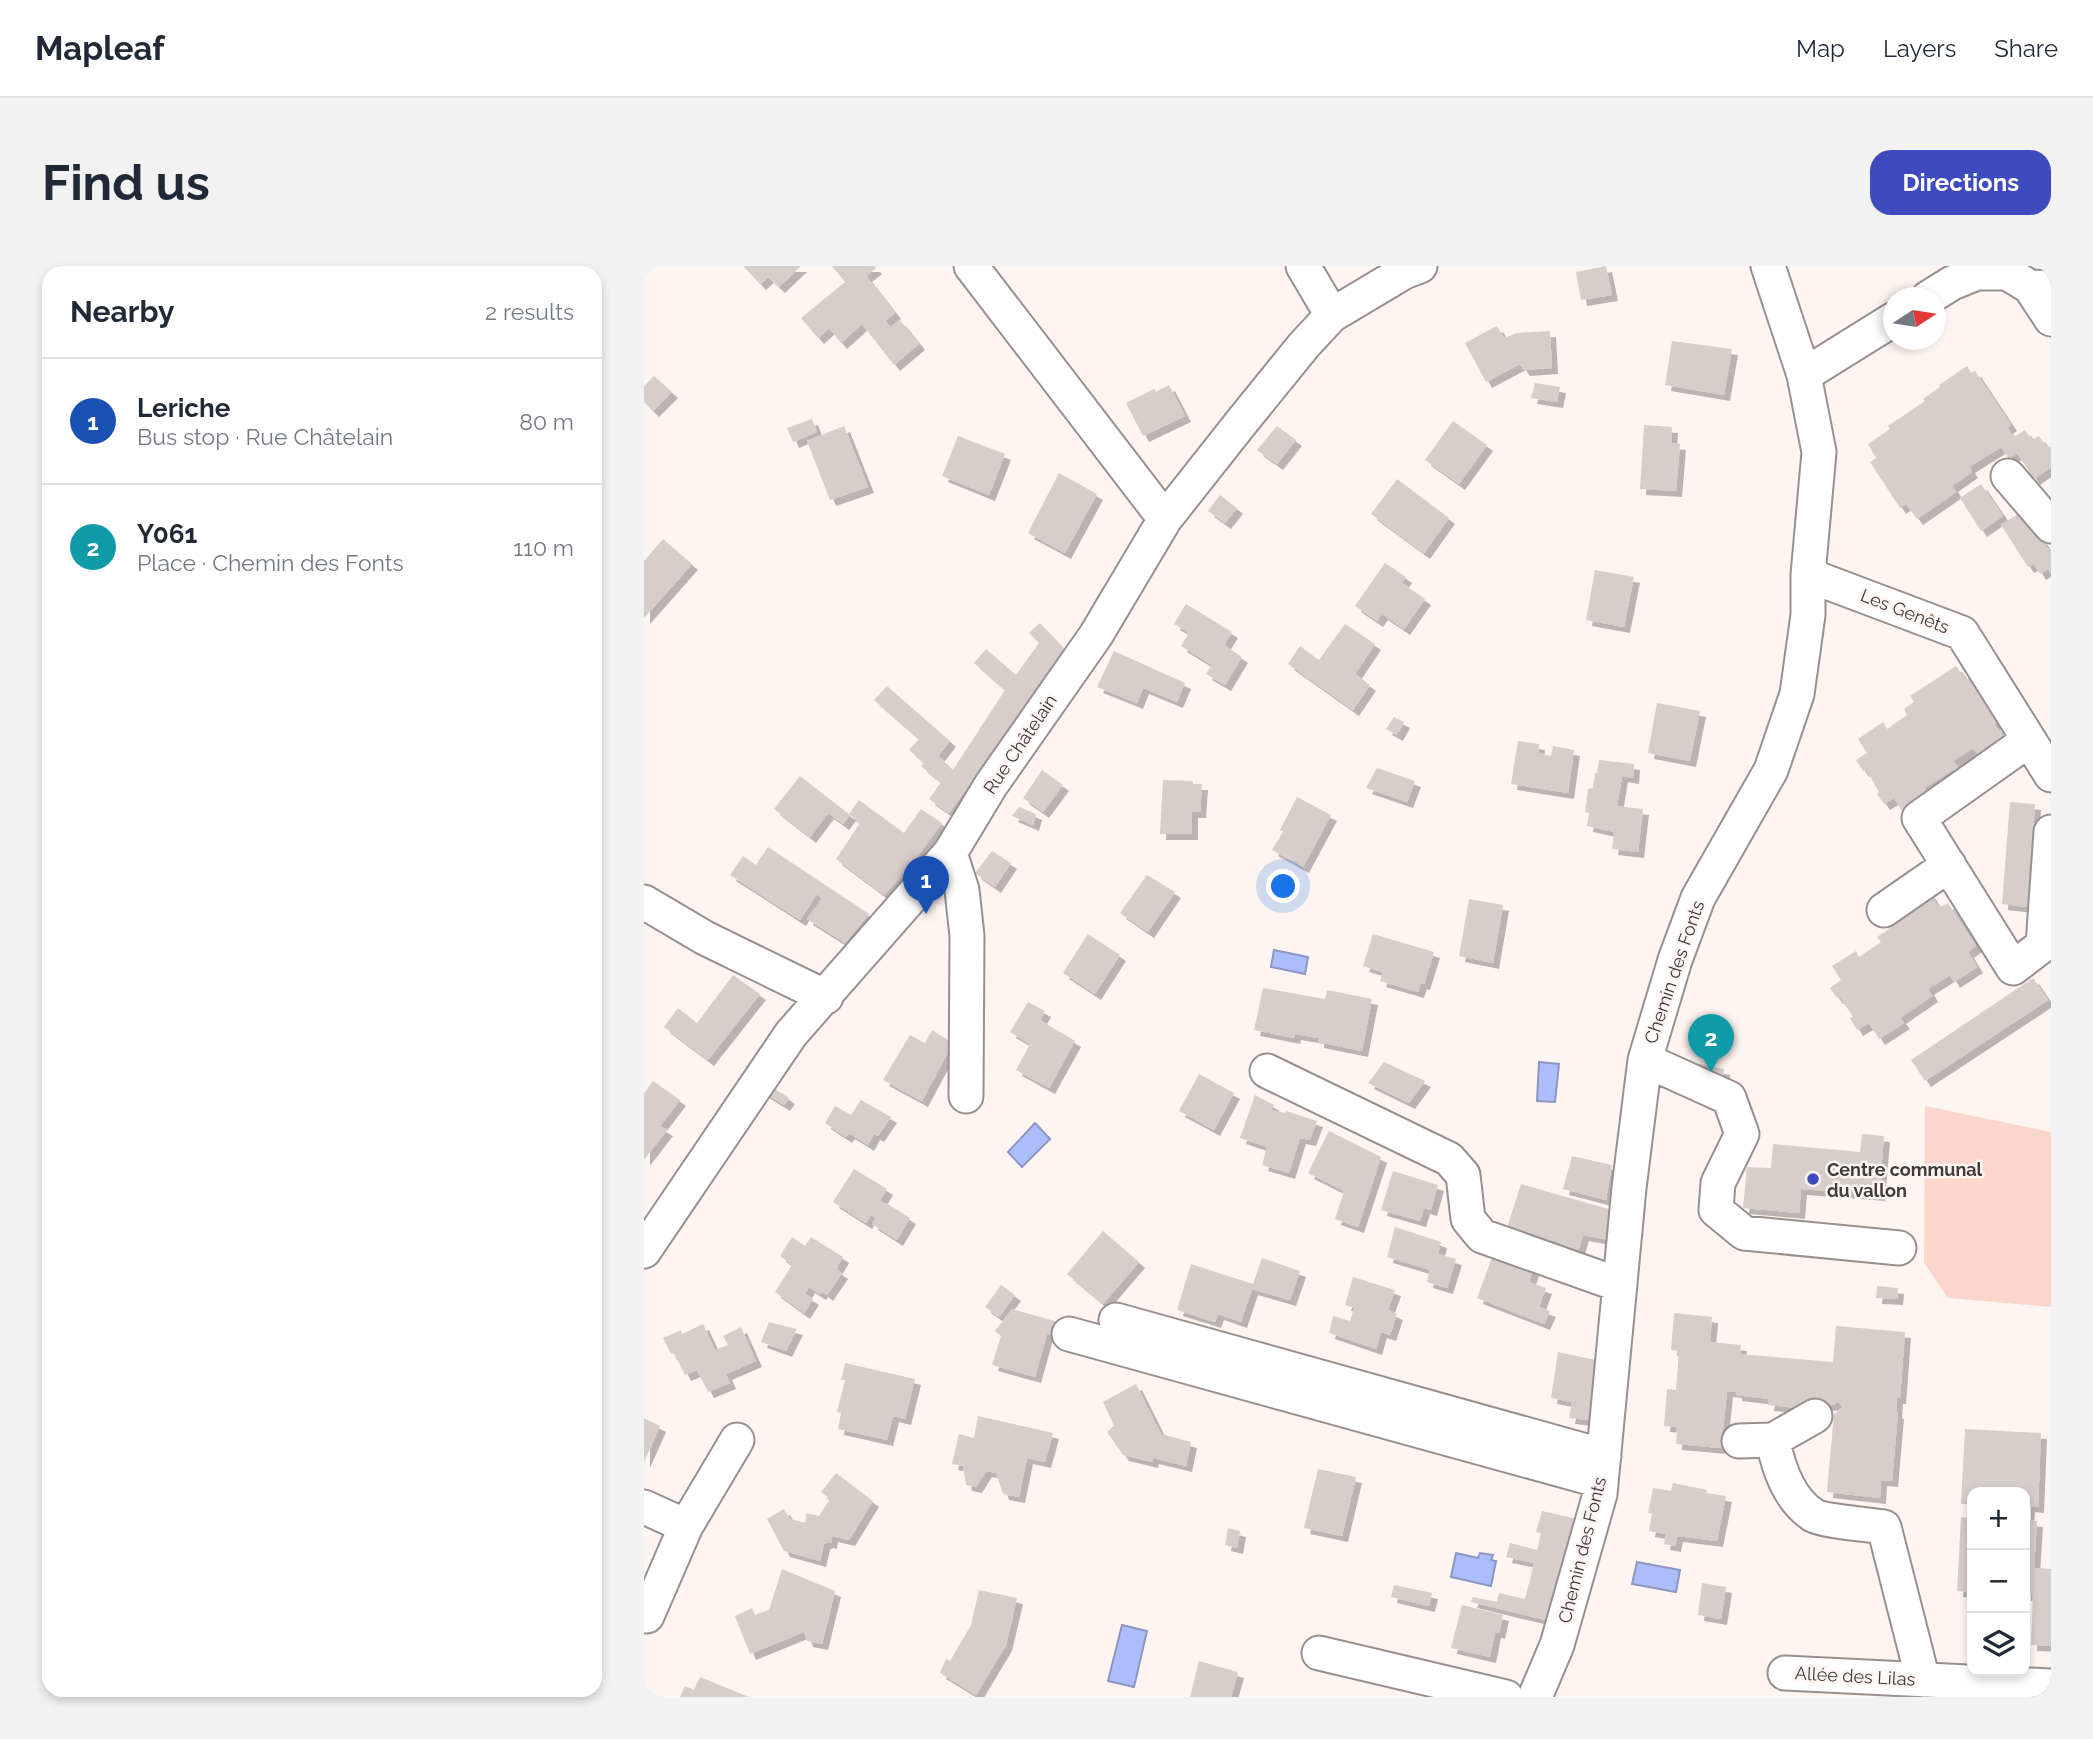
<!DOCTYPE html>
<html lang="en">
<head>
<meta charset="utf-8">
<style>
  :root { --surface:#fff; --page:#f2f2f3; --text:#1f2937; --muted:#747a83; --line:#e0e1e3; --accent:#3e4abe }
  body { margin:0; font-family:Raleway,sans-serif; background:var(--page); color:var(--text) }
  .controls { position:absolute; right:21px; bottom:21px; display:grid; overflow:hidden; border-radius:14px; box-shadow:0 4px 10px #0003 }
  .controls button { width:63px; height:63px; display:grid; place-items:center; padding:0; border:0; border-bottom:2px solid var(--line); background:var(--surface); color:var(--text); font:35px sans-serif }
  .compass { position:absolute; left:1239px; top:21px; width:63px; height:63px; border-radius:50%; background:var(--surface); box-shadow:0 4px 10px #0003; rotate:78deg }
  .you { position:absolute; left:640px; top:621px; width:24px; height:24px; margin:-18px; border:5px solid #fff; border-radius:50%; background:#1a73e8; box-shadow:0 0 0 10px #1a73e833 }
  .badge { display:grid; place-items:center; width:46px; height:46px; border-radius:50%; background:var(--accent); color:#fff; font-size:23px; font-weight:700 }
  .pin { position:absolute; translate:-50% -58px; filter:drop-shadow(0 2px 4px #0008) }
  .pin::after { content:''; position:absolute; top:37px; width:24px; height:21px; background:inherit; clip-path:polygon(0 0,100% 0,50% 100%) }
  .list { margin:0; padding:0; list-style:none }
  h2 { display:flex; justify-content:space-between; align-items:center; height:91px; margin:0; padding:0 28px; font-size:30px }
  h2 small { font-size:23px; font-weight:400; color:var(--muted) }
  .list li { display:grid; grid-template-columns:46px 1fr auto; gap:21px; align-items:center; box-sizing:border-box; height:126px; padding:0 28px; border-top:2px solid var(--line) }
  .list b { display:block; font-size:26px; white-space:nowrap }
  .list p { margin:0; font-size:23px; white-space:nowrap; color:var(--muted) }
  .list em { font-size:23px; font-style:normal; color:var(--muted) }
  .icon { flex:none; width:38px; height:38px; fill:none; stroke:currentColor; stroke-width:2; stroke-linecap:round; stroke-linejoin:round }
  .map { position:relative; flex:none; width:1407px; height:1431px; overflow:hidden; border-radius:21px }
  header { display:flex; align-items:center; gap:42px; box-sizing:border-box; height:98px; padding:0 35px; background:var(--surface); border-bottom:2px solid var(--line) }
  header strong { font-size:33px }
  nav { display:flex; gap:38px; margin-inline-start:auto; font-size:24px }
  .intro { display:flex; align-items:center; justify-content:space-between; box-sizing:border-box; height:168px; padding:0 42px }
  h1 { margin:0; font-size:49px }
  .button { padding:18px 32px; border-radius:21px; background:var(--accent); color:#fff; font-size:24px; font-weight:700 }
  main { display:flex; gap:42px; padding:0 42px }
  aside { flex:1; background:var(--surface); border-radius:21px; box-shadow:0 4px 10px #0003 }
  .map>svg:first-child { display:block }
  .green { fill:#fbd6cd }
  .water { fill:#acbdfb; stroke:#8c96c1; stroke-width:2 }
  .building { fill:#d7cdcb; filter:url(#shadow) }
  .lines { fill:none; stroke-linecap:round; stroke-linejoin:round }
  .minor-casing { stroke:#99908e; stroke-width:37 }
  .minor { stroke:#fff; stroke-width:33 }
  .poi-dot { fill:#3e4abe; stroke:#fef4f1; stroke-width:2.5 }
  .labels { text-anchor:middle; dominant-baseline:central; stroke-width:5; stroke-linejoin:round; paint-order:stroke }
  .street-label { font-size:18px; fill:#403c3b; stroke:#fef4f1 }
  .poi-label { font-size:18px; font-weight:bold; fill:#403c3b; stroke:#fef4f1; text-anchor:start }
</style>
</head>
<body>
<header>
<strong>Mapleaf</strong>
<nav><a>Map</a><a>Layers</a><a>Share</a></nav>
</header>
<div class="intro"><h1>Find us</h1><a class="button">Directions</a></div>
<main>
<aside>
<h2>Nearby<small>2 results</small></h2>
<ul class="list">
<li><span class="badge" style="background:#1a4fb4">1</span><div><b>Leriche</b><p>Bus stop · Rue Châtelain</p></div><em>80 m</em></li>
<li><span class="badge" style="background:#0f9aa8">2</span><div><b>Y061</b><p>Place · Chemin des Fonts</p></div><em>110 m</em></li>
</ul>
</aside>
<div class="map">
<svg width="1407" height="1431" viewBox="0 0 1407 1431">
  <defs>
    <filter id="shadow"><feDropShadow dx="6" dy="6" stdDeviation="0" flood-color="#0004"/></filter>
  </defs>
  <rect width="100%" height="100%" fill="#fef4f1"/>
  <path class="green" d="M 1281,840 L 1407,866 L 1407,1041 L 1304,1032 L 1280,997 Z"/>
  <path class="water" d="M 630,684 L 664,691 L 661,708 L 627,701 Z
    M 895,796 L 915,798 L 911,836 L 893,835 Z
    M 391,857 L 406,873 L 378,901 L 364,886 Z
    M 812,1287 L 834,1292 L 836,1287 L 849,1289 L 847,1294 L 852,1295 L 847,1320 L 807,1311 Z
    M 993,1296 L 1036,1304 L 1032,1326 L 988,1318 Z
    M 478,1359 L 503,1365 L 490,1421 L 464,1415 Z"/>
  <path class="building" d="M 101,0 L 157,0 L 135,21 L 124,11 L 116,18 L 100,1 Z
    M 188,0 L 230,0 L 232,2 L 222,10 L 251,47 L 241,55 L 246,61 L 256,54 L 275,78 L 250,99 L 218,58 L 197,77 L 185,62 L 174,72 L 157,52 L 201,16 Z
    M 962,0 L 968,29 L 937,34 L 932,6 Z
    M 853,60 L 860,72 L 873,67 L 906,65 L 908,102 L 880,104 L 876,98 L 842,116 L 821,77 Z
    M 1028,75 L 1088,83 L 1080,129 L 1021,119 Z
    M 1323,100 L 1327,107 L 1331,105 L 1367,159 L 1363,162 L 1370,171 L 1381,164 L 1388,174 L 1395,170 L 1404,182 L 1407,180 L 1407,201 L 1390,213 L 1373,187 L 1365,193 L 1357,181 L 1325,201 L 1328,206 L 1308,220 L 1312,226 L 1273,253 L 1262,238 L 1256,242 L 1226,196 L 1232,192 L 1224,178 L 1246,163 L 1244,160 L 1281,135 L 1279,133 L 1296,121 L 1295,119 Z
    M 10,110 L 28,126 L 9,145 L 0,136 L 0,120 Z
    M 891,117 L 916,121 L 913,136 L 887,132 Z
    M 525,119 L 541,150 L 499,170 L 482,137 L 510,123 L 512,126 Z
    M 168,153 L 173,166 L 149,176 L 143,162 Z
    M 809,155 L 843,179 L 815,218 L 781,194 Z
    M 1000,159 L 1028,161 L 1027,177 L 1036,178 L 1032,225 L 996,223 Z
    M 200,160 L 224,221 L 186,234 L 163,175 Z
    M 633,160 L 652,174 L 633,198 L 613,184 Z
    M 314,170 L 361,188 L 345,229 L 298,210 Z
    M 415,207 L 453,228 L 421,287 L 384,267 Z
    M 753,213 L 805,252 L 780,287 L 727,248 Z
    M 1337,218 L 1359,250 L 1337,265 L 1316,232 Z
    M 576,229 L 593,242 L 581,257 L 564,245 Z
    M 1379,245 L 1406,286 L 1407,285 L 1407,307 L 1404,303 L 1396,308 L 1390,298 L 1384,301 L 1357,259 Z
    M 19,273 L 48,298 L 0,352 L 0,295 Z
    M 741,297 L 762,311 L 758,317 L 781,333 L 760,363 L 738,348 L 733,355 L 711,340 Z
    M 951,304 L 990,311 L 980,361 L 942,354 Z
    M 542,338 L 588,366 L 580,379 L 598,391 L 581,419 L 562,408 L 568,399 L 537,380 L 545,367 L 530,358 Z
    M 396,357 L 422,385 L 305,547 L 285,533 L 297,516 L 277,500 L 280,497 L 265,484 L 275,473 L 230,434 L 243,420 L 306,475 L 294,490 L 309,504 L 361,424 L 330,397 L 342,383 L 372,409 L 395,377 L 385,367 Z
    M 701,358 L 731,378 L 711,408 L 726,419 L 709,444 L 644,398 L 656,380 L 675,394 Z
    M 470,385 L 541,417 L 533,436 L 499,422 L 493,437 L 453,421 Z
    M 1312,400 L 1322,414 L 1330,409 L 1359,452 L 1350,458 L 1361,473 L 1334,488 L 1329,482 L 1309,495 L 1314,501 L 1280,522 L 1285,530 L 1259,546 L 1250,532 L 1240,538 L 1233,528 L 1235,526 L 1222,503 L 1219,505 L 1212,494 L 1223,487 L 1214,473 L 1239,456 L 1243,463 L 1263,449 L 1260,443 L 1270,436 L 1266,430 Z
    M 1013,437 L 1056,445 L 1046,495 L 1004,487 Z
    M 750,451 L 760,456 L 753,469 L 742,463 Z
    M 874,475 L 895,478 L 894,487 L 907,490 L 909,480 L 930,484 L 924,527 L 867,518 Z
    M 955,494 L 990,498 L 989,512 L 978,510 L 973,540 L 999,543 L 994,586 L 968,583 L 970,566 L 943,560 L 945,547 L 941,546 L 944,523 L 949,522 L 951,507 L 953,507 Z
    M 733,502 L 771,515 L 763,536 L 722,522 Z
    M 398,504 L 419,519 L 399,546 L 379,532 Z
    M 156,510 L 205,548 L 215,534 L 260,567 L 277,543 L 298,557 L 268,598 L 240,629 L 192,593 L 216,557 L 206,549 L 199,558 L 184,547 L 166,571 L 130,543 Z
    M 519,514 L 549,515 L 549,518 L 558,518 L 556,546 L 548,546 L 548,568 L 516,568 Z
    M 653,531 L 687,549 L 659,601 L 628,584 L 639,566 L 636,564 Z
    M 1366,536 L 1391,538 L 1383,641 L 1358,638 Z
    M 375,541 L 392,548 L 389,559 L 368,550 Z
    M 124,581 L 225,648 L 201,677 L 163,653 L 178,633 L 173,628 L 156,654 L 86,609 L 99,590 L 112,599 Z
    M 348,585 L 367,597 L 351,621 L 331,607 Z
    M 503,609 L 531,626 L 504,666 L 476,647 Z
    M 1285,626 L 1295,642 L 1304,637 L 1332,680 L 1324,686 L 1333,701 L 1310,716 L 1306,709 L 1284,723 L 1288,730 L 1256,752 L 1260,757 L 1235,773 L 1225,757 L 1213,764 L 1206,752 L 1209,751 L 1196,731 L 1193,732 L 1186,722 L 1197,714 L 1188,700 L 1212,685 L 1215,691 L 1237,676 L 1233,671 L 1245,663 L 1240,656 Z
    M 825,633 L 859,639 L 849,697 L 815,690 Z
    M 444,668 L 476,689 L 451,728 L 419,707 Z
    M 729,668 L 790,686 L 780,718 L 777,717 L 774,726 L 736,715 L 739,706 L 719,700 Z
    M 89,709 L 116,728 L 64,794 L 20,761 L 34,742 L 53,757 Z
    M 1389,712 L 1404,734 L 1281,815 L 1267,794 Z
    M 619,722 L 681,733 L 683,724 L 728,733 L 718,785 L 674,776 L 674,772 L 651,768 L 650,772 L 610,764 Z
    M 384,736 L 401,745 L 396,754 L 431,775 L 405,822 L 372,804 L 386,778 L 366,766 Z
    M 288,764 L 309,777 L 278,835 L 239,814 L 266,769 L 281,777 Z
    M 740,796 L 781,815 L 765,837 L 724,817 Z
    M 1056,798 L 1080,803 L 1079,814 L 1055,810 Z
    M 555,808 L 590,827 L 570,864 L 535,845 Z
    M 9,815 L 36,834 L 16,860 L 23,864 L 0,894 L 0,827 Z
    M 125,819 L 145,832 L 140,839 L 119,826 Z
    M 611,829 L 630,839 L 627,844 L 642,847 L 642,845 L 673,855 L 666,874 L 656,872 L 645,907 L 618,899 L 623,881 L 596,872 Z
    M 217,834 L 247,851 L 234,870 L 230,868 L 224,879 L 205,867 L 202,871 L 181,857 L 191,840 L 207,849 Z
    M 685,865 L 737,891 L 714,961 L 691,953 L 700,925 L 664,907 Z
    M 1218,868 L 1240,870 L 1235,929 L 1157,923 L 1155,947 L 1099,942 L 1103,901 L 1127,902 L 1129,878 L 1216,886 Z
    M 928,890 L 968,899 L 962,934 L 919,923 Z
    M 210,903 L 243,923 L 236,935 L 241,938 L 242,937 L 266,952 L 253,974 L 228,958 L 232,952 L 227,949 L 222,957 L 189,936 Z
    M 749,905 L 794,919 L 787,944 L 780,942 L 776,955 L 737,944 Z
    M 877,918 L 968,944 L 965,974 L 939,969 L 933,989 L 861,968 Z
    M 751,961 L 797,976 L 794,988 L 812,993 L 803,1022 L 783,1016 L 786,1004 L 743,991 Z
    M 459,965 L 495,996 L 459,1038 L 423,1008 Z
    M 148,971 L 161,980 L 167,971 L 199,991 L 192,1003 L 198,1007 L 183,1029 L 178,1025 L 176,1028 L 165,1021 L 161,1028 L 169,1033 L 160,1047 L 131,1026 L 148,999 L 136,990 Z
    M 849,989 L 889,1004 L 885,1016 L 902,1022 L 895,1041 L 906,1045 L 900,1058 L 833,1032 Z
    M 618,992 L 656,1005 L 646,1034 L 608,1023 L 597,1056 L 574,1048 L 571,1056 L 533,1044 L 547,998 L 609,1018 Z
    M 709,1011 L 751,1024 L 744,1044 L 753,1048 L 746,1069 L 737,1066 L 732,1083 L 685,1067 L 689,1050 L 706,1055 L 710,1042 L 701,1039 Z
    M 357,1019 L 371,1029 L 355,1051 L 341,1041 Z
    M 1233,1020 L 1254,1022 L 1253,1033 L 1232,1032 Z
    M 368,1043 L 421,1058 L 417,1071 L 403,1068 L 391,1111 L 348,1099 L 357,1070 L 351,1065 Z
    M 1030,1047 L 1068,1051 L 1066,1076 L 1097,1079 L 1096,1088 L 1189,1096 L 1192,1060 L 1261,1066 L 1256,1132 L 1253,1132 L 1252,1146 L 1254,1147 L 1248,1215 L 1237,1214 L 1236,1232 L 1183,1226 L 1190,1148 L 1199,1141 L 1194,1135 L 1190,1139 L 1176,1138 L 1175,1144 L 1124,1139 L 1125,1133 L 1092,1129 L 1092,1126 L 1083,1125 L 1077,1182 L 1032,1178 L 1033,1161 L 1020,1160 L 1023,1123 L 1032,1124 L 1035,1085 L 1027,1084 Z
    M 125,1056 L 153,1063 L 142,1085 L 117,1076 Z
    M 59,1058 L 71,1084 L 84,1079 L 79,1070 L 97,1061 L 112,1095 L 82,1108 L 86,1117 L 64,1126 L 53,1104 L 41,1109 L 30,1087 L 27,1088 L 19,1072 L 37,1064 L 38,1068 Z
    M 914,1086 L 961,1096 L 953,1155 L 925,1152 L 928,1136 L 907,1132 Z
    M 201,1097 L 271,1113 L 261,1153 L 249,1150 L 243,1174 L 194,1163 L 197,1147 L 193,1146 L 201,1114 L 197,1114 Z
    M 492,1118 L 517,1168 L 547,1176 L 542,1200 L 509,1192 L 508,1196 L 479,1189 L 463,1166 L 470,1160 L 459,1136 Z
    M 334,1150 L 409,1167 L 401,1196 L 383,1192 L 375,1231 L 359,1228 L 352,1207 L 342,1205 L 332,1221 L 322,1219 L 319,1200 L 308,1198 L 315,1168 L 330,1172 Z
    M 0,1152 L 16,1160 L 0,1196 Z
    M 1321,1163 L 1397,1167 L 1394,1241 L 1385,1240 L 1384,1254 L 1393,1255 L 1390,1302 L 1407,1303 L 1407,1380 L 1387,1379 L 1389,1329 L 1381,1329 L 1381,1226 L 1328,1226 L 1328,1326 L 1313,1325 L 1317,1251 L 1324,1252 L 1325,1238 L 1317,1238 Z
    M 674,1203 L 712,1211 L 698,1270 L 660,1262 Z
    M 192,1207 L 229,1235 L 205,1274 L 188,1270 L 187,1277 L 183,1276 L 180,1278 L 176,1295 L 140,1285 L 123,1253 L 140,1243 L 146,1253 L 161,1257 L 163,1247 L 175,1250 L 186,1233 L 177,1226 Z
    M 1029,1217 L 1063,1224 L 1062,1227 L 1082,1230 L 1073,1275 L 1033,1270 L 1031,1280 L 1020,1278 L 1022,1268 L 1005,1265 L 1008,1248 L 1004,1247 L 1009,1222 L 1027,1225 Z
    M 898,1245 L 933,1253 L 906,1355 L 827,1336 L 829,1331 L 853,1336 L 855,1327 L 881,1333 L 890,1297 L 862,1291 L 866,1277 L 893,1284 L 897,1267 L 892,1266 Z
    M 584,1262 L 596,1265 L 593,1282 L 581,1279 Z
    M 138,1303 L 191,1325 L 178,1378 L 163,1375 L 160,1366 L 106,1388 L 91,1350 L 108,1342 L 111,1349 L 125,1344 Z
    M 1058,1317 L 1082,1321 L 1077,1353 L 1054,1349 Z
    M 750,1319 L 788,1327 L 785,1340 L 747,1331 Z
    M 335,1324 L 373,1332 L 362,1379 L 332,1429 L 296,1407 L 302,1393 L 306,1395 L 327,1359 Z
    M 818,1339 L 859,1349 L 855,1367 L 851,1366 L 846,1391 L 807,1382 Z
    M 555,1395 L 594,1406 L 587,1431 L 546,1431 Z
    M 56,1411 L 105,1431 L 36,1431 L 41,1420 L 50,1424 Z"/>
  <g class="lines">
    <g class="minor-casing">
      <path id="minor" d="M 327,0 L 521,253
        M 659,0 L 688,49
        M 1386,21 L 1407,53
        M 1284,32 L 1308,17 L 1333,7 L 1363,7 L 1386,21 L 1407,22
        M 1160,109 L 1250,53
        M 1364,210 L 1407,260
        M 1164,309 L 1318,367 L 1407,509
        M 1385,474 L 1275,552 L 1369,702 L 1399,679 L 1407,566
        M 306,587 L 318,624 L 323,670 L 322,830
        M 0,636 L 61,672 L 182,731
        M 1240,644 L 1305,599
        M 1001,794 L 1085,832 L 1098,868 L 1074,917 L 1072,944 L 1100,967 L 1255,982
        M 623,805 L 805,893 L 819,909 L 824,953 L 838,970 L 976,1019
        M 0,985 L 147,768 L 306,587 L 347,519 L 452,369 L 521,253 L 596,158 L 660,79 L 688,49 L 760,6 L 776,0
        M 472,1054 L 960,1190
        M 425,1068 L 957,1215
        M 1129,1174 L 1171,1150
        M 1095,1175 L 1129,1174 C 1134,1201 1145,1233 1169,1249 C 1178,1255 1227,1259 1240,1261 L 1279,1414
        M 0,1241 L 42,1260
        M 3,1350 L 42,1260 L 93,1174
        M 675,1387 L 862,1431
        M 1141,1407 L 1407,1420
        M 891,1431 L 913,1379 L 956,1228 L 985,922 L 1001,794 L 1031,694 L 1054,632 L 1127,504 L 1153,428 L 1164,349 L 1164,309 L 1175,186 L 1160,109 L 1124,0"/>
    </g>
    <use href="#minor" class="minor"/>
  </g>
  <circle class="poi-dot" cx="1169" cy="913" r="7"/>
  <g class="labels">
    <g class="street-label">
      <text transform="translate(1261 345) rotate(21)">Les Genêts</text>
      <text transform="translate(376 478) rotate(-56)">Rue Châtelain</text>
      <text transform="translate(1030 706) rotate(-71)">Chemin des Fonts</text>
      <text transform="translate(938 1284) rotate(-76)">Chemin des Fonts</text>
      <text transform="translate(1211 1410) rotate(3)">Allée des Lilas</text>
    </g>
    <g class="poi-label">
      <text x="1183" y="903">Centre communal<tspan x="1183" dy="21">du vallon</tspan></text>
    </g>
  </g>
</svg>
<div class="controls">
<button>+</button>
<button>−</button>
<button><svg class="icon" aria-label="layers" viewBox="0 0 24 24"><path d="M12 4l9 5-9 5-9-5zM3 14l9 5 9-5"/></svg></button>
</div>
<svg class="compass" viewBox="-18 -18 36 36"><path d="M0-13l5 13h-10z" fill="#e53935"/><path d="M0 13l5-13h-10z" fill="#747a83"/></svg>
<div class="you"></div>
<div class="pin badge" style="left:282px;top:648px;background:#1a4fb4">1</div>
<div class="pin badge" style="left:1067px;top:806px;background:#0f9aa8">2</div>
</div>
</main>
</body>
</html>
